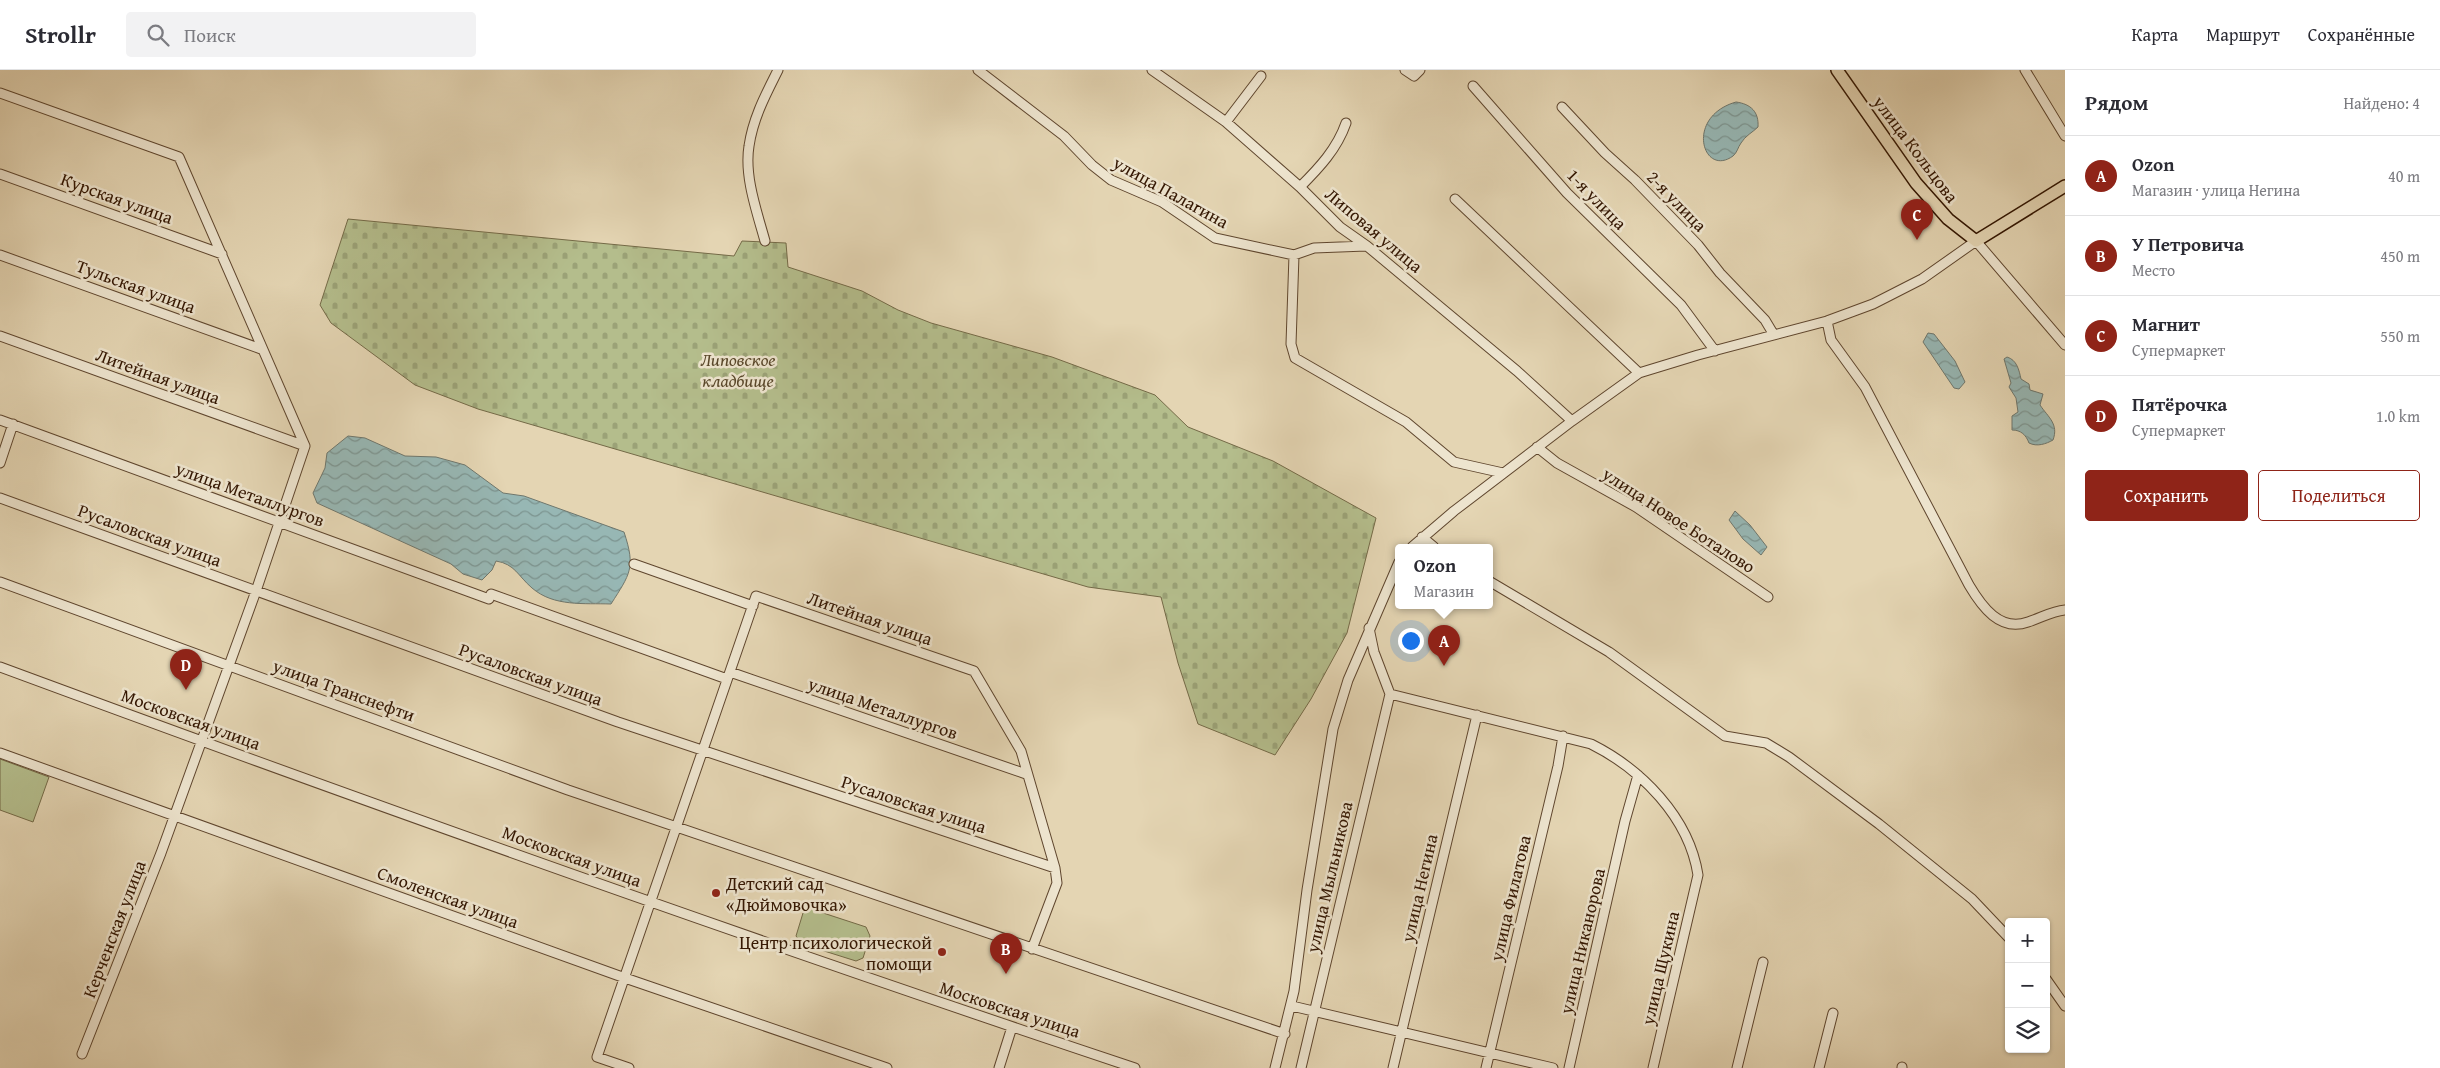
<!DOCTYPE html>
<html lang="ru">
<head>
<meta charset="utf-8">
<style>
  :root { --surface:#fff; --page:#f2f2f3; --text:#2b2b33; --muted:#7c7c81; --line:#e1e1e2; --accent:#8f2418 }
  body { margin:0; font-family:"Gentium Book Plus",serif; background:var(--page); color:var(--text) }
  .controls { position:absolute; right:15px; bottom:15px; display:grid; overflow:hidden; border-radius:5px; box-shadow:0 1px 4px #0004 }
  .controls button { width:45px; height:45px; display:grid; place-items:center; padding:0; border:0; border-bottom:1px solid var(--line); background:var(--surface); color:var(--text); font:25px sans-serif }
  .you { position:absolute; left:1410px; top:570px; width:18px; height:18px; margin:-12px; border:4px solid #fff; border-radius:50%; background:#1a73e8; box-shadow:0 0 0 8px #1a73e833 }
  .badge { display:grid; place-items:center; width:32px; height:32px; border-radius:50%; background:var(--accent); color:#fff; font-size:16px; font-weight:700 }
  .pin { position:absolute; translate:-50% -41px; filter:drop-shadow(0 1px 2px #0008) }
  .pin::after { content:''; position:absolute; top:26px; width:18px; height:15px; background:inherit; clip-path:polygon(0 0,100% 0,50% 100%) }
  .popup { position:absolute; left:1395px; top:474px; width:98px; height:65px; box-sizing:border-box; display:grid; place-content:center; border-radius:5px; background:var(--surface); filter:drop-shadow(0 1px 4px #0005); font-size:16px; white-space:nowrap; color:var(--muted) }
  .popup b { font-size:19px; color:var(--text) }
  .popup::after { content:''; position:absolute; left:50%; top:100%; margin-left:-10px; border:10px solid transparent; border-top-color:var(--surface) }
  .list { margin:0; padding:0; list-style:none }
  h2 { display:flex; justify-content:space-between; align-items:center; height:65px; margin:0; padding:0 20px; font-size:21px }
  h2 small { font-size:16px; font-weight:400; color:var(--muted) }
  .list li { display:grid; grid-template-columns:32px 1fr auto; gap:15px; align-items:center; box-sizing:border-box; height:80px; padding:0 20px; border-top:1px solid var(--line) }
  .list b { display:block; font-size:19px; white-space:nowrap }
  .list p { margin:0; font-size:16px; white-space:nowrap; color:var(--muted) }
  .list em { font-size:16px; font-style:normal; color:var(--muted) }
  .actions { display:flex; gap:10px; padding:15px 20px }
  .actions a { flex:1; padding:11px 0; border:1px solid var(--accent); border-radius:5px; text-align:center; font-size:18px; color:var(--accent) }
  .actions .main { background:var(--accent); color:#fff }
  .icon { flex:none; width:28px; height:28px; fill:none; stroke:currentColor; stroke-width:2; stroke-linecap:round; stroke-linejoin:round }
  .map { position:relative; flex:none; width:2065px; height:998px; overflow:hidden }
  header { display:flex; align-items:center; gap:30px; box-sizing:border-box; height:70px; padding:0 25px; background:var(--surface); border-bottom:1px solid var(--line) }
  header strong { font-size:24px }
  nav { display:flex; gap:28px; margin-inline-start:auto; font-size:18px }
  .search { width:350px; height:45px; background:var(--page); display:flex; align-items:center; gap:12px; box-sizing:border-box; padding:0 18px; border-radius:5px; color:var(--muted); font-size:19px }
  main { display:flex }
  aside { flex:1; background:var(--surface) }
  .map>svg:first-child { display:block }
  .grass { fill:#b4bd8c; stroke:#746a47 }
  .cemetery { fill:url(#cemetery-stones); stroke:#746a47 }
  .water { fill:url(#water-waves); stroke:#6f776d }
  .lines { fill:none; stroke-linecap:round; stroke-linejoin:round }
  .minor-casing { stroke:#5f462e; stroke-width:11 }
  .major-casing { stroke:#331602; stroke-width:14 }
  .minor { stroke:#ede4ce; stroke-width:9 }
  .major { stroke:#e4d5b3; stroke-width:11 }
  .poi-dot { fill:#8f2418; stroke:#ede4ce; stroke-width:2 }
  .labels { text-anchor:middle; dominant-baseline:central; stroke-width:5; stroke-linejoin:round; paint-order:stroke }
  .street-label { font-size:18px; fill:#331602; stroke:#ede4ce }
  .park-label { font-size:18px; font-style:italic; fill:#5a482b; stroke:#ede4ce }
  .poi-label { font-size:18px; fill:#331602; stroke:#ede4ce; text-anchor:start }
</style>
</head>
<body>
<header>
<strong>Strollr</strong>
<div class="search"><svg class="icon" aria-label="search" viewBox="0 0 24 24"><circle cx="10" cy="10" r="6"/><path d="M15 15l6 6"/></svg>Поиск</div>
<nav><a>Карта</a><a>Маршрут</a><a>Сохранённые</a></nav>
</header>
<main>
<div class="map">
<svg width="2065" height="998" viewBox="0 0 2065 998">
  <defs>
    <pattern id="cemetery-stones" width="16" height="16" patternUnits="userSpaceOnUse" patternTransform="scale(1.25)"><rect width="16" height="16" fill="#b4bd8c"/><path d="M2 7V4a2 2 0 0 1 4 0v3zM10 15v-3a2 2 0 0 1 4 0v3z" fill="#9ba277"/></pattern>
    <pattern id="water-waves" width="16" height="10" patternUnits="userSpaceOnUse" patternTransform="scale(1.25)"><rect width="16" height="10" fill="#97b7b4"/><path d="M0 5q4-4 8 0t8 0" fill="none" stroke="#7c9490"/></pattern>
  </defs>
  <rect width="100%" height="100%" fill="#e4d5b3"/>
  <filter id="stains"><feTurbulence type="fractalNoise" baseFrequency=".004" numOctaves="4"/><feColorMatrix values="0 0 0 0 .2 0 0 0 0 .09 0 0 0 0 .02 0 0 0 .5 -.17"/></filter>
  <radialGradient id="worn" r=".72"><stop offset=".6" stop-color="#630" stop-opacity="0"/><stop offset="1" stop-color="#630" stop-opacity=".3"/></radialGradient>
  <path class="grass" d="M 0,689 L 49,707 L 33,752 L 0,740 Z
    M 811,839 L 866,857 L 870,866 L 863,888 L 856,891 L 802,874 L 796,866 L 803,843 Z"/>
  <path class="cemetery" d="M 348,149 L 734,186 L 742,171 L 786,173 L 788,197 L 862,221 L 898,240 L 931,253 L 1052,287 L 1155,325 L 1188,357 L 1273,391 L 1376,448 L 1347,563 L 1311,629 L 1275,685 L 1198,654 L 1178,593 L 1161,527 L 1088,517 L 478,339 L 415,315 L 331,253 L 320,235 Z"/>
  <path class="water" d="M 1736,32 C 1751,34 1759,42 1758,57 C 1753,62 1745,66 1741,73 C 1738,77 1737,83 1733,86 C 1703,108 1684,47 1736,32 Z
    M 1928,263 L 1934,264 L 1955,291 L 1965,312 L 1959,319 L 1954,318 L 1923,272 Z
    M 2007,287 C 2017,290 2019,300 2021,309 L 2029,314 L 2030,320 L 2043,324 L 2040,335 C 2048,347 2059,354 2053,370 C 2046,374 2037,377 2029,373 C 2026,365 2021,360 2012,360 L 2012,346 L 2018,342 L 2016,328 L 2009,317 L 2011,313 L 2004,289 Z
    M 348,366 L 365,368 L 405,386 L 436,387 L 465,395 L 503,423 L 524,426 L 624,462 C 636,498 630,504 611,534 C 584,533 554,537 532,518 C 518,506 515,494 496,491 L 492,500 L 482,510 L 463,504 L 451,494 L 317,433 L 313,423 L 325,398 L 327,383 Z
    M 1735,441 L 1750,455 L 1767,477 L 1761,485 L 1743,469 L 1729,450 Z"/>
  <g class="lines">
    <g class="minor-casing">
      <path id="minor" d="M 978,0 L 1064,66 L 1092,95 L 1111,110 L 1162,132 L 1215,168 L 1294,185 L 1314,178 L 1366,176
        M 1152,0 L 1226,52 L 1300,117 L 1340,157 L 1367,176 L 1517,301 L 1572,351
        M 1405,0 L 1414,6 L 1420,0
        M 2025,0 L 2065,66
        M 1473,16 L 1567,123 L 1681,235 L 1715,281
        M 0,23 L 179,87 L 305,376 L 256,521 L 161,783 L 82,984
        M 1562,37 L 1605,83 L 1635,110 L 1698,175 L 1720,203 L 1765,250 L 1774,265
        M 1226,52 L 1261,6
        M 0,104 L 222,184
        M 1300,117 C 1319,98 1337,79 1346,53
        M 1455,129 L 1639,303
        M 765,171 C 757,142 744,106 749,76 C 753,48 766,24 778,0
        M 0,185 L 261,279
        M 1294,185 L 1291,274 L 1295,288 L 1406,352 L 1454,392 L 1503,403
        M 1827,251 L 1831,270 L 1865,317 L 1969,515 C 1982,537 2000,562 2028,552 C 2041,548 2052,541 2065,540
        M 0,266 L 305,376
        M 0,350 L 489,529
        M 1537,377 L 1557,393 L 1636,437 L 1768,527
        M 0,393 L 13,354
        M 0,428 L 618,652 L 1055,798
        M 1422,467 L 1434,477
        M 1412,477 L 1454,441 L 1572,351 L 1639,303 L 1698,285 L 1827,251 L 1873,234 L 1922,209 L 1976,171 L 2065,275
        M 634,494 L 753,536
        M 1489,511 L 1609,582 L 1725,666 L 1766,673 L 1789,687 L 1879,754 L 1972,829 L 2009,868
        M 0,512 L 568,720 L 1285,964
        M 491,524 L 727,609
        M 1369,558 L 1374,582 L 1390,624
        M 0,597 C 376,736 755,871 1135,998
        M 730,602 L 1026,704
        M 1390,624 L 1591,674 C 1641,699 1689,747 1698,805 L 1653,998
        M 0,683 L 625,908 L 887,998
        M 2046,909 L 2065,936
        M 1292,936 L 1553,998
        M 629,998 L 597,987 L 756,526 L 974,601 L 1021,681 L 1055,798 L 1057,813 L 1032,879
        M 999,998 L 1012,957
        M 1275,998 L 1294,921 L 1307,820 L 1333,659 L 1348,610 L 1399,492
        M 1301,998 L 1390,624
        M 1393,998 L 1477,645
        M 1486,998 L 1558,696 L 1563,666
        M 1569,998 L 1625,751 L 1638,705
        M 1737,998 L 1763,892
        M 1819,998 L 1833,943
        M 1902,998 L 1902,997"/>
    </g>
    <g class="major-casing">
      <path id="major" d="M 1837,0 L 1916,113 L 1948,149 L 1976,171 L 2065,116"/>
    </g>
    <use href="#minor" class="minor"/>
    <use href="#major" class="major"/>
  </g>
  <g class="poi-dot">
    <circle cx="716" cy="823" r="5"/>
    <circle cx="942" cy="882" r="5"/>
  </g>
  <g class="labels">
    <g class="street-label">
      <text transform="translate(1916 79) rotate(53)">улица Кольцова</text>
      <text transform="translate(1171 122) rotate(29)">улица Палагина</text>
      <text transform="translate(117 128) rotate(20)">Курская улица</text>
      <text transform="translate(1597 129) rotate(46)">1-я улица</text>
      <text transform="translate(1677 131) rotate(46)">2-я улица</text>
      <text transform="translate(1374 160) rotate(40)">Липовая улица</text>
      <text transform="translate(136 216) rotate(20)">Тульская улица</text>
      <text transform="translate(158 306) rotate(20)">Литейная улица</text>
      <text transform="translate(250 424) rotate(20)">улица Металлургов</text>
      <text transform="translate(1679 450) rotate(33)">улица Новое Боталово</text>
      <text transform="translate(150 465) rotate(20)">Русаловская улица</text>
      <text transform="translate(870 548) rotate(19)">Литейная улица</text>
      <text transform="translate(531 604) rotate(20)">Русаловская улица</text>
      <text transform="translate(344 620) rotate(20)">улица Транснефти</text>
      <text transform="translate(883 638) rotate(19)">улица Металлургов</text>
      <text transform="translate(191 649) rotate(20)">Московская улица</text>
      <text transform="translate(914 734) rotate(18)">Русаловская улица</text>
      <text transform="translate(572 786) rotate(20)">Московская улица</text>
      <text transform="translate(1329 807) rotate(-77)">улица Мыльникова</text>
      <text transform="translate(1419 818) rotate(-77)">улица Негина</text>
      <text transform="translate(448 827) rotate(20)">Смоленская улица</text>
      <text transform="translate(1510 828) rotate(-77)">улица Филатова</text>
      <text transform="translate(114 859) rotate(-69)">Керченская улица</text>
      <text transform="translate(1582 871) rotate(-77)">улица Никанорова</text>
      <text transform="translate(1660 898) rotate(-77)">улица Щукина</text>
      <text transform="translate(1010 939) rotate(18)">Московская улица</text>
    </g>
    <g class="park-label">
      <text x="738" y="289">Липовское<tspan x="738" dy="21">кладбище</tspan></text>
    </g>
    <g class="poi-label">
      <text x="726" y="813">Детский сад<tspan x="726" dy="21">«Дюймовочка»</tspan></text>
      <text x="932" y="872" text-anchor="end">Центр психологической<tspan x="932" dy="21">помощи</tspan></text>
    </g>
  </g>
  <rect width="100%" height="100%" filter="url(#stains)"/>
  <rect width="100%" height="100%" fill="url(#worn)"/>
</svg>
<div class="controls">
<button>+</button>
<button>−</button>
<button><svg class="icon" aria-label="layers" viewBox="0 0 24 24"><path d="M12 4l9 5-9 5-9-5zM3 14l9 5 9-5"/></svg></button>
</div>
<div class="you"></div>
<div class="pin badge" style="left:1444px;top:596px">A</div>
<div class="popup"><b>Ozon</b>Магазин</div>
<div class="pin badge" style="left:1006px;top:904px">B</div>
<div class="pin badge" style="left:1917px;top:170px">C</div>
<div class="pin badge" style="left:186px;top:620px">D</div>
</div>
<aside>
<h2>Рядом<small>Найдено: 4</small></h2>
<ul class="list">
<li><span class="badge">A</span><div><b>Ozon</b><p>Магазин · улица Негина</p></div><em>40 m</em></li>
<li><span class="badge">B</span><div><b>У Петровича</b><p>Место</p></div><em>450 m</em></li>
<li><span class="badge">C</span><div><b>Магнит</b><p>Супермаркет</p></div><em>550 m</em></li>
<li><span class="badge">D</span><div><b>Пятёрочка</b><p>Супермаркет</p></div><em>1.0 km</em></li>
</ul>
<div class="actions"><a class="main">Сохранить</a><a>Поделиться</a></div>
</aside>
</main>
</body>
</html>
